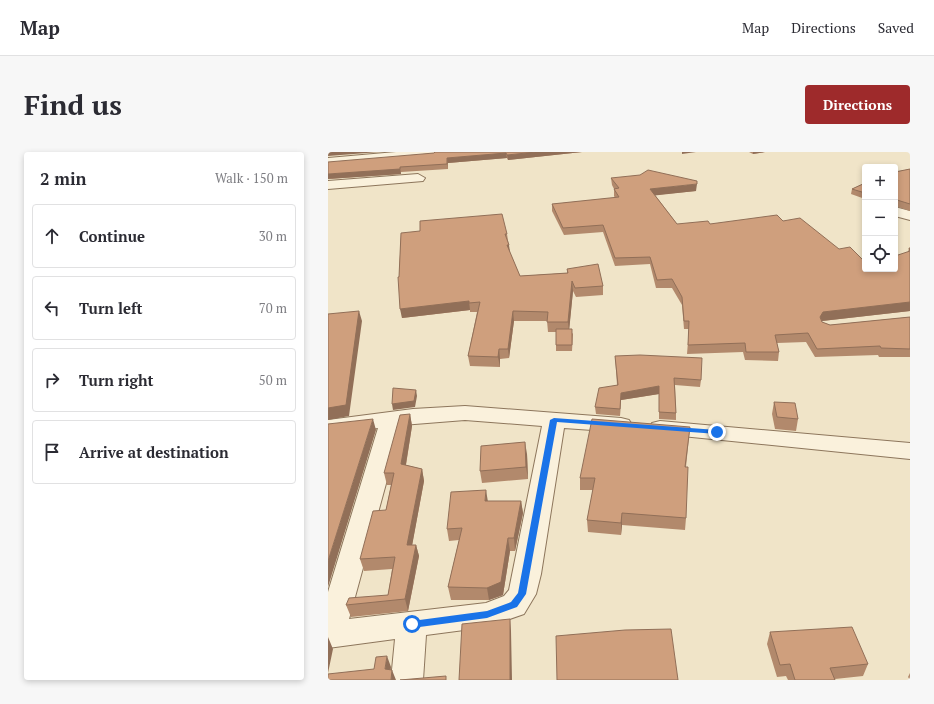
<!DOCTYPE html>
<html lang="en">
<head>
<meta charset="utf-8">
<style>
  :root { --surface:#fff; --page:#f7f7f7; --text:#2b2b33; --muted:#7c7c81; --line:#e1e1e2; --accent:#9e2a2b }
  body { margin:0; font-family:"PT Serif",serif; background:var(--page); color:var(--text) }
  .controls { position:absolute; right:12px; top:12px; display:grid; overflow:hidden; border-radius:4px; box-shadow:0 2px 6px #0003 }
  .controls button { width:36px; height:36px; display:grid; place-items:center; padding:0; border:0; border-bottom:1px solid var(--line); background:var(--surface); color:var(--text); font:20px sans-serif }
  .stop { position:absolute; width:12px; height:12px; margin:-9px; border:3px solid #1a73e8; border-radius:50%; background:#fff }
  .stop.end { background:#1a73e8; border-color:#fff; box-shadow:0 1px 4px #0008 }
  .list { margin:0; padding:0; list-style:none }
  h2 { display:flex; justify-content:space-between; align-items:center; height:52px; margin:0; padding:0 16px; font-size:17px }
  h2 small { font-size:13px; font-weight:400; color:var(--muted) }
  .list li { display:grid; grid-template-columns:26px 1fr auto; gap:12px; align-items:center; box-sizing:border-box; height:64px; margin:0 8px 8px; padding:0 8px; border:1px solid var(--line); border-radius:4px }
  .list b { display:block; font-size:15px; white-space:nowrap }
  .list em { font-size:13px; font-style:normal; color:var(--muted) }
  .icon { flex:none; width:22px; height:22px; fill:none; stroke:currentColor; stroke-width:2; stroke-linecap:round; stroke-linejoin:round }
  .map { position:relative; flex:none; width:582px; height:528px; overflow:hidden; border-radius:4px }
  header { display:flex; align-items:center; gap:24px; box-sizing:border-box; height:56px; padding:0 20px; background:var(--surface); border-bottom:1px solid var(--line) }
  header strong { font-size:19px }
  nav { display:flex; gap:22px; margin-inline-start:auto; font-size:14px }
  .intro { display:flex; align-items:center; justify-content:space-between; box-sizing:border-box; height:96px; padding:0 24px }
  h1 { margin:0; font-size:28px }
  .button { padding:10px 18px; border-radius:4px; background:var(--accent); color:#fff; font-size:14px; font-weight:700 }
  main { display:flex; gap:24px; padding:0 24px }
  aside { flex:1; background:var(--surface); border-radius:4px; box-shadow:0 2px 6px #0003 }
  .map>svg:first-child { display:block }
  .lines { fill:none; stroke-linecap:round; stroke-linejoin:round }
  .minor-casing { stroke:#8d765c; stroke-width:2 }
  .minor { fill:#faf1dc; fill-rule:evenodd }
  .wall { fill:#b2896c }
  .shaded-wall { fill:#916f58 }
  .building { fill:#cf9f7d; stroke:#916f58 }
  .route { fill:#1a73e8 }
</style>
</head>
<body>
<header>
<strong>Map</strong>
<nav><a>Map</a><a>Directions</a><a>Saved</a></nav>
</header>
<div class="intro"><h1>Find us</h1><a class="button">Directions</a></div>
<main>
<aside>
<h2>2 min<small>Walk · 150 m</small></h2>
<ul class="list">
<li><svg class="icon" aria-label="ahead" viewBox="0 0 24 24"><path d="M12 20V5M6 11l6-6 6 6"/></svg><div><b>Continue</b></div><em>30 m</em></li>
<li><svg class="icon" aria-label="left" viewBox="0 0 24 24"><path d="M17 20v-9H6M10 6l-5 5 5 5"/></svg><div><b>Turn left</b></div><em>70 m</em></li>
<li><svg class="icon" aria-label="right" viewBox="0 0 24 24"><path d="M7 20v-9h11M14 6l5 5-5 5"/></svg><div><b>Turn right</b></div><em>50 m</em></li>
<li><svg class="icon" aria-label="arrive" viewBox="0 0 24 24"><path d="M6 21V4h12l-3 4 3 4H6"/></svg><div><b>Arrive at destination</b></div></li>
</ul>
</aside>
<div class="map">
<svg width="582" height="528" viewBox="0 0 582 528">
  <rect width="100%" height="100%" fill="#f0e4c8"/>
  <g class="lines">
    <g class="minor-casing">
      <path id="minor" d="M 68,0 L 113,0 L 107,4 L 0,14 L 0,6 Z
        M 90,22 L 97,26 L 95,29 L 0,37 L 0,29 Z
        M 567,55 L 582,59 L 582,68 L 567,64 Z
        M 137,254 L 293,266 L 301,268 L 304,273 L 301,278 L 293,280 L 236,276 L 213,422 L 208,442 L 196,462 L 159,475 L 98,483 L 95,528 L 63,528 L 67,487 L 0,496 L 0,440 L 50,276 L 0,282 L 0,268 L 85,257 ZM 137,268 L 214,274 L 181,438 L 176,444 L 158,451 L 21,467 L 74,273 Z
        M 332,269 L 582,291 L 582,307 L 324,281 L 321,276 L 324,271 Z"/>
    </g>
    <use href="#minor" class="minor"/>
  </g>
  <path class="wall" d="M 254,0 L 180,8 L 179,6 L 120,11 L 120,17 L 73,20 L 73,22 L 0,27 L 106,1 Z
    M 421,0 L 437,0 L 425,2 Z
    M 582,17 L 582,59 L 567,54 L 567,20 Z
    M 283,26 L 368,39 L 327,43 L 349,72 L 382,72 L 455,69 L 537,117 L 580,100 L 581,96 L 582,96 L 582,159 L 494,169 L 494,170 L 502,173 L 582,165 L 582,205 L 551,205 L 550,203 L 487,205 L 478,190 L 449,191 L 451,200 L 450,209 L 417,208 L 415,200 L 359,202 L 361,177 L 356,177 L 354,153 L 344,136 L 328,136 L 322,112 L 287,114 L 275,80 L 236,83 L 224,59 L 224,52 L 287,46 L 286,44 L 286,37 L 284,33 Z
    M 537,31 L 537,47 L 523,42 L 524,37 Z
    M 73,81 L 179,82 L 182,101 L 192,124 L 239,121 L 239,117 L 275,134 L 275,143 L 248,145 L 245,139 L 241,177 L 245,182 L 244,199 L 228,199 L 228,180 L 220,180 L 219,169 L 186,169 L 181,206 L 172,207 L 172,215 L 142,214 L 140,204 L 149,160 L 142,160 L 142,158 L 74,166 L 71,125 Z
    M 287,204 L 373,228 L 372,235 L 347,233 L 348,261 L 348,268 L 331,267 L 331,242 L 293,248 L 292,264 L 268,262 L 267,255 L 289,233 Z
    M 446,250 L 470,267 L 468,279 L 447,277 L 444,262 Z
    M 82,262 L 84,274 L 78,313 L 94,317 L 96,329 L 84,393 L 88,393 L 91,404 L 80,459 L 23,465 L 18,453 L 60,443 L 64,417 L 36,419 L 32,407 L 58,358 L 63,333 L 59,333 L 56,321 Z
    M 362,275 L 358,315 L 358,366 L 357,378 L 294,373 L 293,383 L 260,380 L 259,368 L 265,338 L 252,338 L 252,326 Z
    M 199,302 L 200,327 L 154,331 L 152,319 Z
    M 160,349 L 193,349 L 195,361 L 187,399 L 182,399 L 175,443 L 161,448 L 123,448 L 120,435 L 131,388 L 121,389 L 119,377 Z
    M 442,480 L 540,512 L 535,524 L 507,527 L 507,528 L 460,528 L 458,524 L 449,525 L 439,492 Z
    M 582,521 L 582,528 L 580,525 Z"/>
  <path class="shaded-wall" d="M 0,0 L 51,0 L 0,4 Z
    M 208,0 L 254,0 L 180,8 L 179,3 Z
    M 354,0 L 368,0 L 354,2 Z
    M 425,0 L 437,0 L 425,2 Z
    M 178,1 L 179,6 L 120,11 L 120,17 L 119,6 Z
    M 72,15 L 73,22 L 0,27 L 0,22 Z
    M 369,32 L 368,39 L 322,44 L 322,37 Z
    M 179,93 L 181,93 L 182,102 Z
    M 244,129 L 245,139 L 241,180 L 240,170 Z
    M 141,149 L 142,158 L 74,166 L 72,157 Z
    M 582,150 L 582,159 L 494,169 L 492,165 L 495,160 Z
    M 31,159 L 34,169 L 21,264 L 0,268 L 0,256 Z
    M 185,159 L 186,169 L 181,206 L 180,197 Z
    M 171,197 L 172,207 L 172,215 L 170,205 Z
    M 331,234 L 331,242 L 293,248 L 292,264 L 293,241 Z
    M 88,238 L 89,244 L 87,255 L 65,258 L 64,252 Z
    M 82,262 L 84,274 L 76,324 L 73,312 Z
    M 45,267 L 48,278 L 0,435 L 0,409 Z
    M 197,290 L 199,302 L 200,327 L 198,315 Z
    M 94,317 L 96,329 L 82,405 L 79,393 Z
    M 158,338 L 160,350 L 157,349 Z
    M 193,349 L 195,361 L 187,399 L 186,386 Z
    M 294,361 L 294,373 L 293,383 L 293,371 Z
    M 180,386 L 182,399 L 175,443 L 161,448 L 159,436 Z
    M 88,393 L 91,404 L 80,459 L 77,447 Z
    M 182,467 L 183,479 L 184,528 L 182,528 Z
    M 0,485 L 5,497 L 0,521 Z
    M 59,504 L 63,515 L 62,528 L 57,517 Z
    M 64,518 L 68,528 L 63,528 Z"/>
  <path class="building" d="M 107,0 L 208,0 L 179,3 L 178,1 L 119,6 L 119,12 L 72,15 L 72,17 L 0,22 L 0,10 L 106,1 Z
    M 582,17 L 582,52 L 569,48 L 567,51 L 567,20 Z
    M 320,18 L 369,29 L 369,32 L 322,37 L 349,72 L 380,69 L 382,72 L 449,63 L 455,69 L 472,66 L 511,97 L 522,95 L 535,108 L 537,108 L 537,117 L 567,117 L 567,104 L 582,99 L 581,96 L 582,96 L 582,150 L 495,160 L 492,165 L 494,170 L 502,173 L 582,165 L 582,197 L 553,196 L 552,194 L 489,197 L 480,181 L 447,183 L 451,200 L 418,200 L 417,191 L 360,193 L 361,169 L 356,169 L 354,145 L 344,127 L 329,128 L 322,105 L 287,106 L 275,73 L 235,76 L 224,52 L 291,45 L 286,37 L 291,36 L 283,26 L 312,23 Z
    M 537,31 L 537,41 L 524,37 Z
    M 174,62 L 179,82 L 177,82 L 181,93 L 179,93 L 192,124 L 240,121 L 239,117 L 270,112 L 275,134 L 247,136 L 244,129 L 240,170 L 219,170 L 220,160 L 185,159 L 180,197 L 171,197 L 170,205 L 140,204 L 152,150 L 141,151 L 141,149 L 72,157 L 70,125 L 71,125 L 73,81 L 92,79 L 92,69 Z
    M 31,159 L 18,253 L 0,256 L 0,162 Z
    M 228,177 L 244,177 L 244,193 L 228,193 Z
    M 312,203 L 374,206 L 373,228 L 346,226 L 348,261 L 331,260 L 331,234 L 293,241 L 292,257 L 267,255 L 271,236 L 290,233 L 287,204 Z
    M 65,236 L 88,238 L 86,249 L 64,252 Z
    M 446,250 L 467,251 L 470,267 L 449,265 Z
    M 82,262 L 73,312 L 94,317 L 79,393 L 88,393 L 77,447 L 18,453 L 21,446 L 60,443 L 67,405 L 32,407 L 45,359 L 58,358 L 66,321 L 56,321 L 72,263 Z
    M 45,267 L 0,409 L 0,272 Z
    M 264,267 L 362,275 L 357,315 L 360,315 L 358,366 L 294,361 L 293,371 L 259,368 L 267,326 L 252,326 Z
    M 197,290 L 198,315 L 152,319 L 153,294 Z
    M 158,338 L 157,349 L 193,349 L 186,386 L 180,386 L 173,430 L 159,436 L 120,435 L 134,376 L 119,377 L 123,340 Z
    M 182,467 L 182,528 L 131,528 L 134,472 Z
    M 524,475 L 540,512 L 502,516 L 507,528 L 467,528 L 462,512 L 452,513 L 442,480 Z
    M 343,477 L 350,528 L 229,528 L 228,484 L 297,478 Z
    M 59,504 L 57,517 L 64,518 L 63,528 L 0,528 L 0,522 L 46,517 L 48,505 Z
    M 118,524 L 118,528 L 72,528 Z"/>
  <path class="route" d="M 226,266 L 389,278 L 393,280 L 389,282 L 229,270 L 198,442 L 189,455 L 159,466 L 84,476 L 81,475 L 80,472 L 84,469 L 159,459 L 183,450 L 190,441 L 222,268 Z"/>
</svg>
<div class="controls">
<button>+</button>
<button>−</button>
<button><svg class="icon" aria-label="locate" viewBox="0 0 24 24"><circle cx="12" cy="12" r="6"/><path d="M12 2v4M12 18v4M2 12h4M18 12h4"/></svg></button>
</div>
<div class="stop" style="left:84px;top:472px"></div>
<div class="stop end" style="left:389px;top:280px"></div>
</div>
</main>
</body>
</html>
